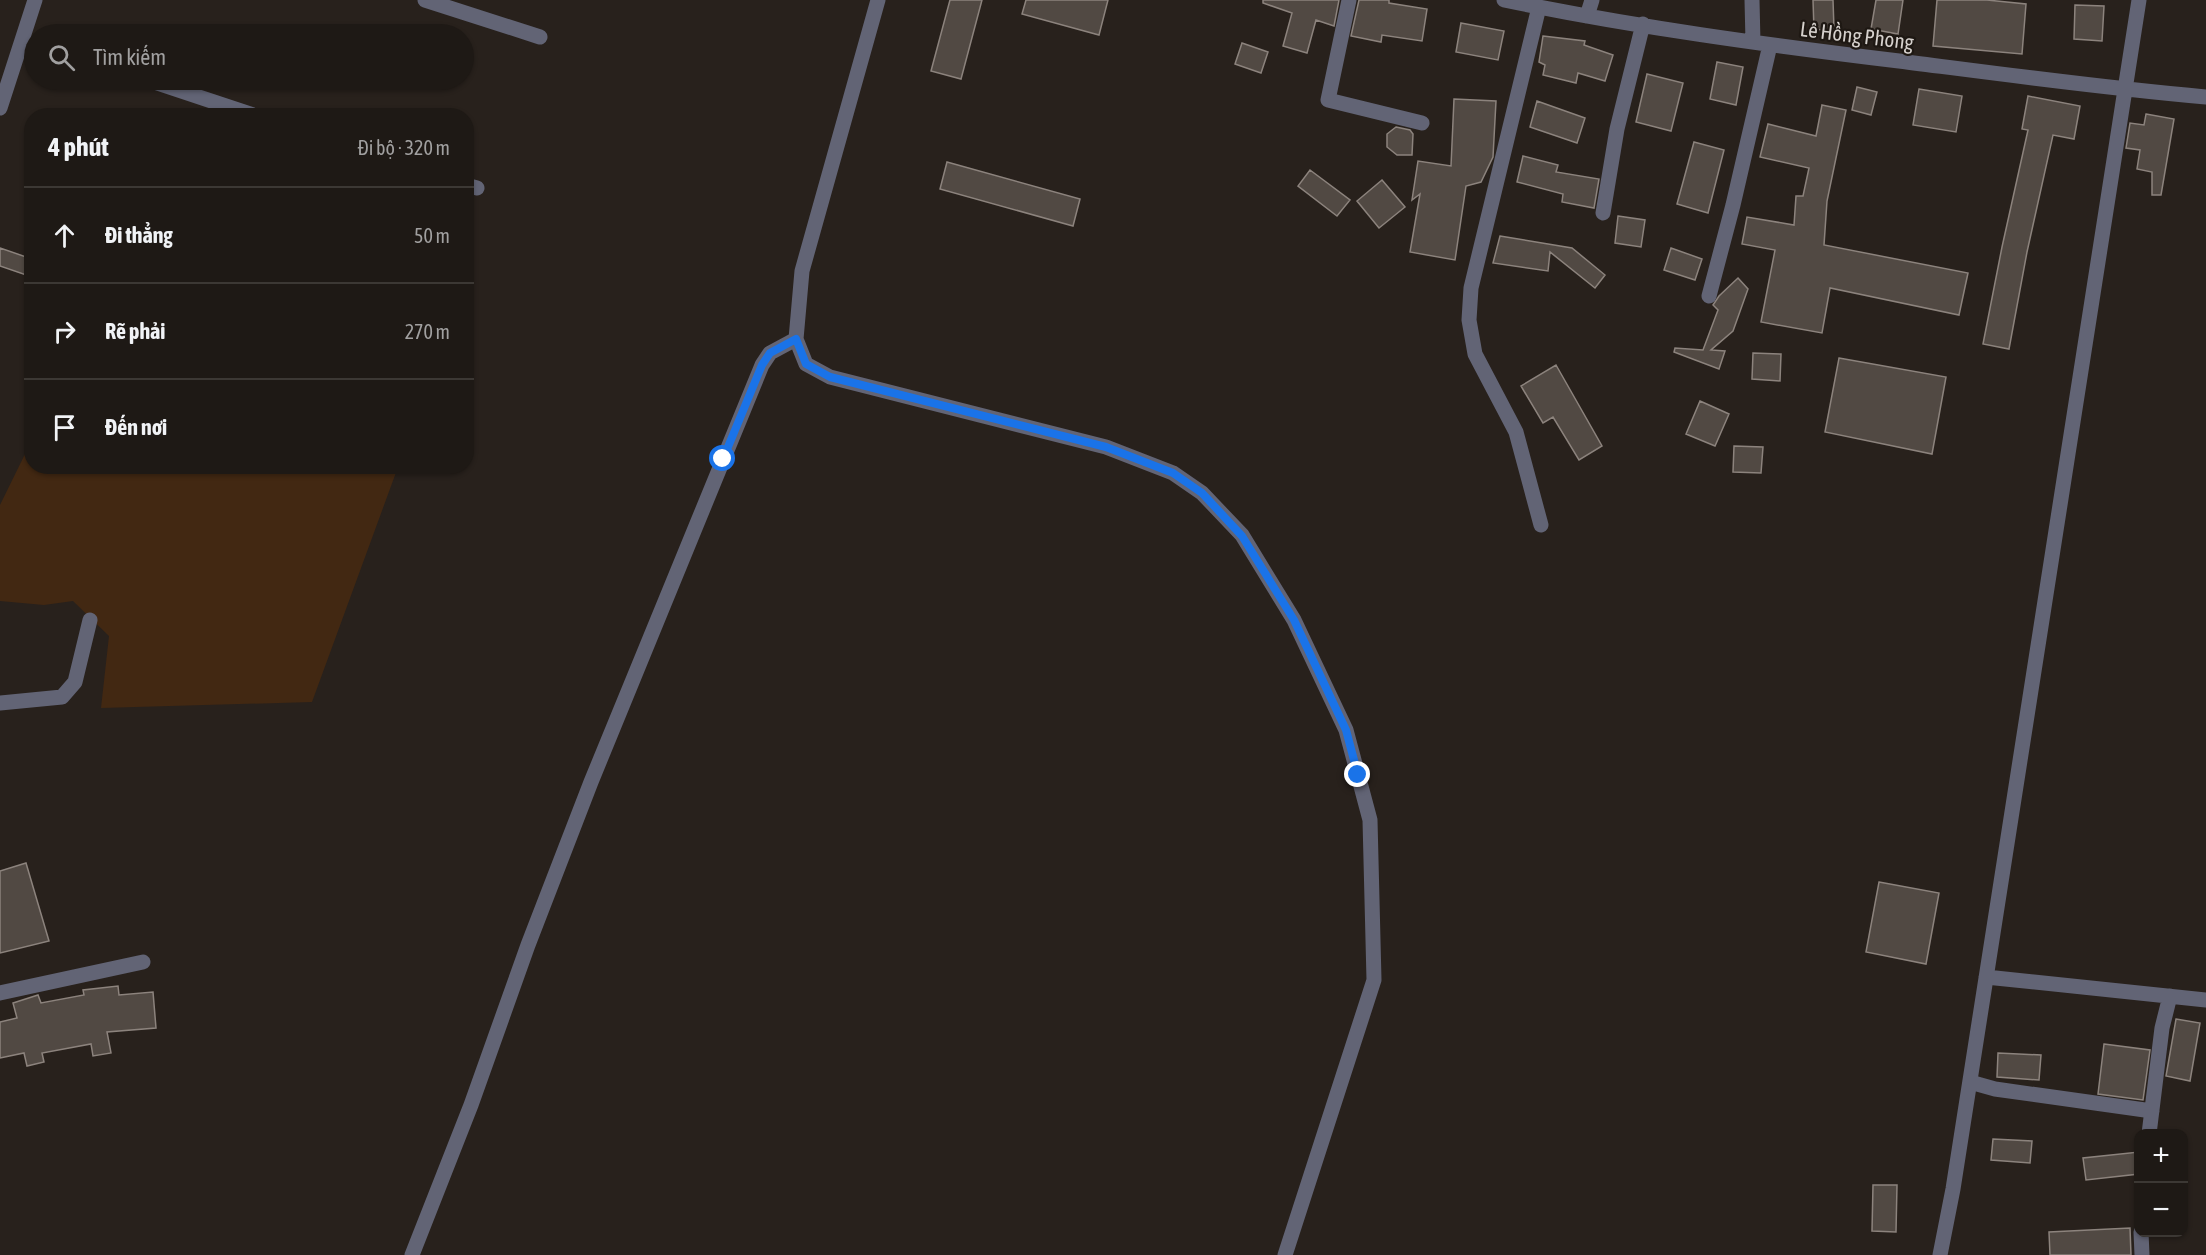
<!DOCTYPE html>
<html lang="vi">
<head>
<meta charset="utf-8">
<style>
  :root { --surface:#1e1915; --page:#26221e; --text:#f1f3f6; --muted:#a1a0a0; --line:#3c3834 }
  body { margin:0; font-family:"Asap Condensed",sans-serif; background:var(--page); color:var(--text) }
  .controls { position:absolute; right:18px; bottom:18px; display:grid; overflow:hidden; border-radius:12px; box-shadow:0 2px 4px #0004 }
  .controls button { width:54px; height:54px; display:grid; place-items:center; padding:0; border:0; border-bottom:2px solid var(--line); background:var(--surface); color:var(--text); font:30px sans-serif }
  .stop { position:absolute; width:18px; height:18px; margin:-14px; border:4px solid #1a73e8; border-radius:50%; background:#fff }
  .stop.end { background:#1a73e8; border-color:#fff; box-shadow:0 2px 6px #0008 }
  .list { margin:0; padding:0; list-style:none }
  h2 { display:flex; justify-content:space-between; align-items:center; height:78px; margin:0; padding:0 24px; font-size:26px }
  h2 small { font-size:20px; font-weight:400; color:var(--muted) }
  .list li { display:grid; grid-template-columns:39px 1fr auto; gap:18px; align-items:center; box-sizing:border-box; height:96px; padding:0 24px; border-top:2px solid var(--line) }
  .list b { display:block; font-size:22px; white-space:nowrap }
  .list em { font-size:20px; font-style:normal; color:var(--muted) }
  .icon { flex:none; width:33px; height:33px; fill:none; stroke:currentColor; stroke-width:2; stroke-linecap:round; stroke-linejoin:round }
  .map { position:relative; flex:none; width:2206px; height:1255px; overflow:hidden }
  .search { position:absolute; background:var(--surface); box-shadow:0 2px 4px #0004; left:24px; top:24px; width:450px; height:66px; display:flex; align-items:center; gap:15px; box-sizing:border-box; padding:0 21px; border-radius:33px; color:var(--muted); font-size:22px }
  .panel { position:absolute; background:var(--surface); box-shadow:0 2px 4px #0004; left:24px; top:108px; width:450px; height:366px; border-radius:24px }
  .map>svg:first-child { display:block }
  .green { fill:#422812 }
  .building { fill:#514943; stroke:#8c837d; stroke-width:1.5 }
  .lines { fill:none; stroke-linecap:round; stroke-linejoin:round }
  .minor { stroke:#626475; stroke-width:15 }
  .route { stroke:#1a73e8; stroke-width:8 }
  .labels { text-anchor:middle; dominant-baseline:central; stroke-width:4.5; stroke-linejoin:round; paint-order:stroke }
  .street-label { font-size:21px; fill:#d6d1cd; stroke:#1e1813 }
</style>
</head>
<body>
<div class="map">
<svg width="2206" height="1255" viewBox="0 0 2206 1255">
  <rect width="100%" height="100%" fill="#28211c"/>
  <path class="green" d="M 31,451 L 32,466 L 398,467 L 312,702 L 101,708 L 109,636 L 73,601 L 44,605 L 0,601 L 0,505 L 25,454 Z"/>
  <path class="building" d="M 950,0 L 982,0 L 961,79 L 931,71 Z
    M 1026,0 L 1108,0 L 1099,35 L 1022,14 Z
    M 1263,0 L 1339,0 L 1334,26 L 1316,20 L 1307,53 L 1283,46 L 1292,13 L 1263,3 Z
    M 1359,0 L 1389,0 L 1389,3 L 1427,9 L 1422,41 L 1382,35 L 1381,42 L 1351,36 Z
    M 1813,0 L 1833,0 L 1834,29 L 1814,30 Z
    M 1876,0 L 1903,0 L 1898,34 L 1871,29 Z
    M 1937,0 L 1987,0 L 2026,4 L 2022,54 L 1933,46 Z
    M 2075,5 L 2104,6 L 2102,41 L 2074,39 Z
    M 1461,23 L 1504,31 L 1498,60 L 1456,52 Z
    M 1543,36 L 1585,41 L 1584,45 L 1613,55 L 1605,81 L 1578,73 L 1576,83 L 1543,75 L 1545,65 L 1539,62 Z
    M 1242,43 L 1268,52 L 1261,73 L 1235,64 Z
    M 1717,62 L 1743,67 L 1736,105 L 1710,99 Z
    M 1647,74 L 1683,83 L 1671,131 L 1636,122 Z
    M 1857,87 L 1877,92 L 1871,115 L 1852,110 Z
    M 1919,89 L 1962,96 L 1956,132 L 1913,125 Z
    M 2028,96 L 2080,106 L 2074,139 L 2053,135 L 2027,252 L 2009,349 L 1983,344 L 2002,247 L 2028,130 L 2022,129 Z
    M 1454,99 L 1496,101 L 1493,157 L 1481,182 L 1466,186 L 1455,260 L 1410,252 L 1420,194 L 1412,200 L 1418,161 L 1451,166 Z
    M 1537,101 L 1585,118 L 1577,143 L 1530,127 Z
    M 1822,105 L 1846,110 L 1827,201 L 1824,245 L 1968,273 L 1959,315 L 1830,288 L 1822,333 L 1761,322 L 1775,250 L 1742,244 L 1747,217 L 1794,225 L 1796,196 L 1803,196 L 1809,168 L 1760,157 L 1768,124 L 1816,136 Z
    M 2146,114 L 2174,119 L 2161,195 L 2152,195 L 2152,172 L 2137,169 L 2140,150 L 2126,148 L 2130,123 L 2144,125 Z
    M 1396,127 L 1410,130 L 1413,134 L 1412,155 L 1397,155 L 1387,147 L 1387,134 Z
    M 1694,142 L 1724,150 L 1708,213 L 1677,204 Z
    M 1523,156 L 1558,165 L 1556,172 L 1599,179 L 1594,208 L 1562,202 L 1563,194 L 1517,182 Z
    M 947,162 L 1080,199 L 1073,226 L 940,189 Z
    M 1310,170 L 1350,200 L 1337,216 L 1298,186 Z
    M 1382,180 L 1405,207 L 1379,228 L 1357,201 Z
    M 1618,216 L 1645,220 L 1641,247 L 1615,243 Z
    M 1500,236 L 1572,248 L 1605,275 L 1595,288 L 1550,252 L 1548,271 L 1493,263 Z
    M 0,248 L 32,259 L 32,277 L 0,266 Z
    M 1671,248 L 1702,259 L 1695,280 L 1664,270 Z
    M 1738,278 L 1748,289 L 1733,331 L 1711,350 L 1725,351 L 1719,369 L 1674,352 L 1675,348 L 1703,350 L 1718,310 L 1713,305 L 1719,296 Z
    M 1753,353 L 1781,354 L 1780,381 L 1752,379 Z
    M 1839,358 L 1946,377 L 1932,454 L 1825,432 Z
    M 1556,365 L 1602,446 L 1579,460 L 1553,417 L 1543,423 L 1521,386 Z
    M 1700,401 L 1729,414 L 1715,446 L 1686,434 Z
    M 1734,446 L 1763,447 L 1761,473 L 1733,472 Z
    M 26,863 L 49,941 L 0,953 L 0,871 Z
    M 1879,882 L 1939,893 L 1926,964 L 1866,952 Z
    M 118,986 L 119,995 L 153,992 L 156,1028 L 107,1032 L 111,1053 L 93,1056 L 91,1044 L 42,1053 L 44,1062 L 27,1066 L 24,1053 L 0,1058 L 0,1022 L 17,1018 L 13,1003 L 38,995 L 41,1003 L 84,995 L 83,990 Z
    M 2176,1019 L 2200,1023 L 2190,1081 L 2166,1076 Z
    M 2104,1044 L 2150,1050 L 2143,1100 L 2098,1094 Z
    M 1998,1053 L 2041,1055 L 2039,1080 L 1997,1077 Z
    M 1993,1139 L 2032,1141 L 2030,1163 L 1991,1160 Z
    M 2139,1152 L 2139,1174 L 2086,1180 L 2083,1158 Z
    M 1873,1185 L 1897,1185 L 1896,1232 L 1872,1231 Z
    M 2130,1228 L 2131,1255 L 2050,1255 L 2049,1232 Z"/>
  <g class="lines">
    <path class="minor" d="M 425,0 L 540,37
      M 878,0 L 802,271 L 796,339 L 806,364 L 830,377 L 1106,447 L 1173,473 L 1202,493 L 1242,535 L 1294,620 L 1346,730 L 1370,820 L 1374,980 L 1285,1255
      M 1349,0 L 1328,100 L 1422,123
      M 1504,0 C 1634,27 1767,45 1899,61 C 2001,74 2103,88 2206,97
      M 1752,0 L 1753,42
      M 1539,7 L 1471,288 L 1469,320 L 1475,354 L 1516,432 L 1541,525
      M 1587,16 L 1592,0
      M 148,80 L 256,116
      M 0,108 L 35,0
      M 466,185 L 477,188
      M 1603,213 L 1617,129 L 1643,24
      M 1709,296 L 1733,205 L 1770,45
      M 0,703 L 62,697 L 75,682 L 90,620
      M 1986,977 L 2206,1000
      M 0,993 L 143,962
      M 1970,1082 L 1995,1089 L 2152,1111
      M 2149,1134 L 2162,1028 L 2170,996
      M 2141,1232 L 2142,1255
      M 412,1255 L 471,1105 L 528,945 L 591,782 L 762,365 L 770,353 L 796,339
      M 1940,1255 L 1953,1189 L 2139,0"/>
  </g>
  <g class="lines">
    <path class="route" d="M 723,459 L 762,365 L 770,353 L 796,339 L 806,364 L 830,377 L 1106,447 L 1173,473 L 1202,493 L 1242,536 L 1294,620 L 1346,730 L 1358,775"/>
  </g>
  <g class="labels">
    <g class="street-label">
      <text transform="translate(1857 35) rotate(7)">Lê Hồng Phong</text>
    </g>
  </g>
</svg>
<div class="controls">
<button>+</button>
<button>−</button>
</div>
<div class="stop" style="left:723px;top:459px"></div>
<div class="stop end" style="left:1358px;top:775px"></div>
<div class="search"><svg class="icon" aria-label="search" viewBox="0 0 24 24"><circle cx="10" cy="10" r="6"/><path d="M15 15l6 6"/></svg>Tìm kiếm</div>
<section class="panel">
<h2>4 phút<small>Đi bộ · 320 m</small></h2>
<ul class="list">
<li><svg class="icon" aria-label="ahead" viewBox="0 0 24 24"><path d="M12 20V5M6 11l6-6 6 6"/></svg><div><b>Đi thẳng</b></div><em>50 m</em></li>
<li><svg class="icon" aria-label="right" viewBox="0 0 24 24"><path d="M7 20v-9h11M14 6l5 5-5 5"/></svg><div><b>Rẽ phải</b></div><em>270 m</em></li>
<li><svg class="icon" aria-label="arrive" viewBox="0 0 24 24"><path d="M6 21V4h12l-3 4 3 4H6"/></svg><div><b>Đến nơi</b></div></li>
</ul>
</section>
</div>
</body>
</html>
